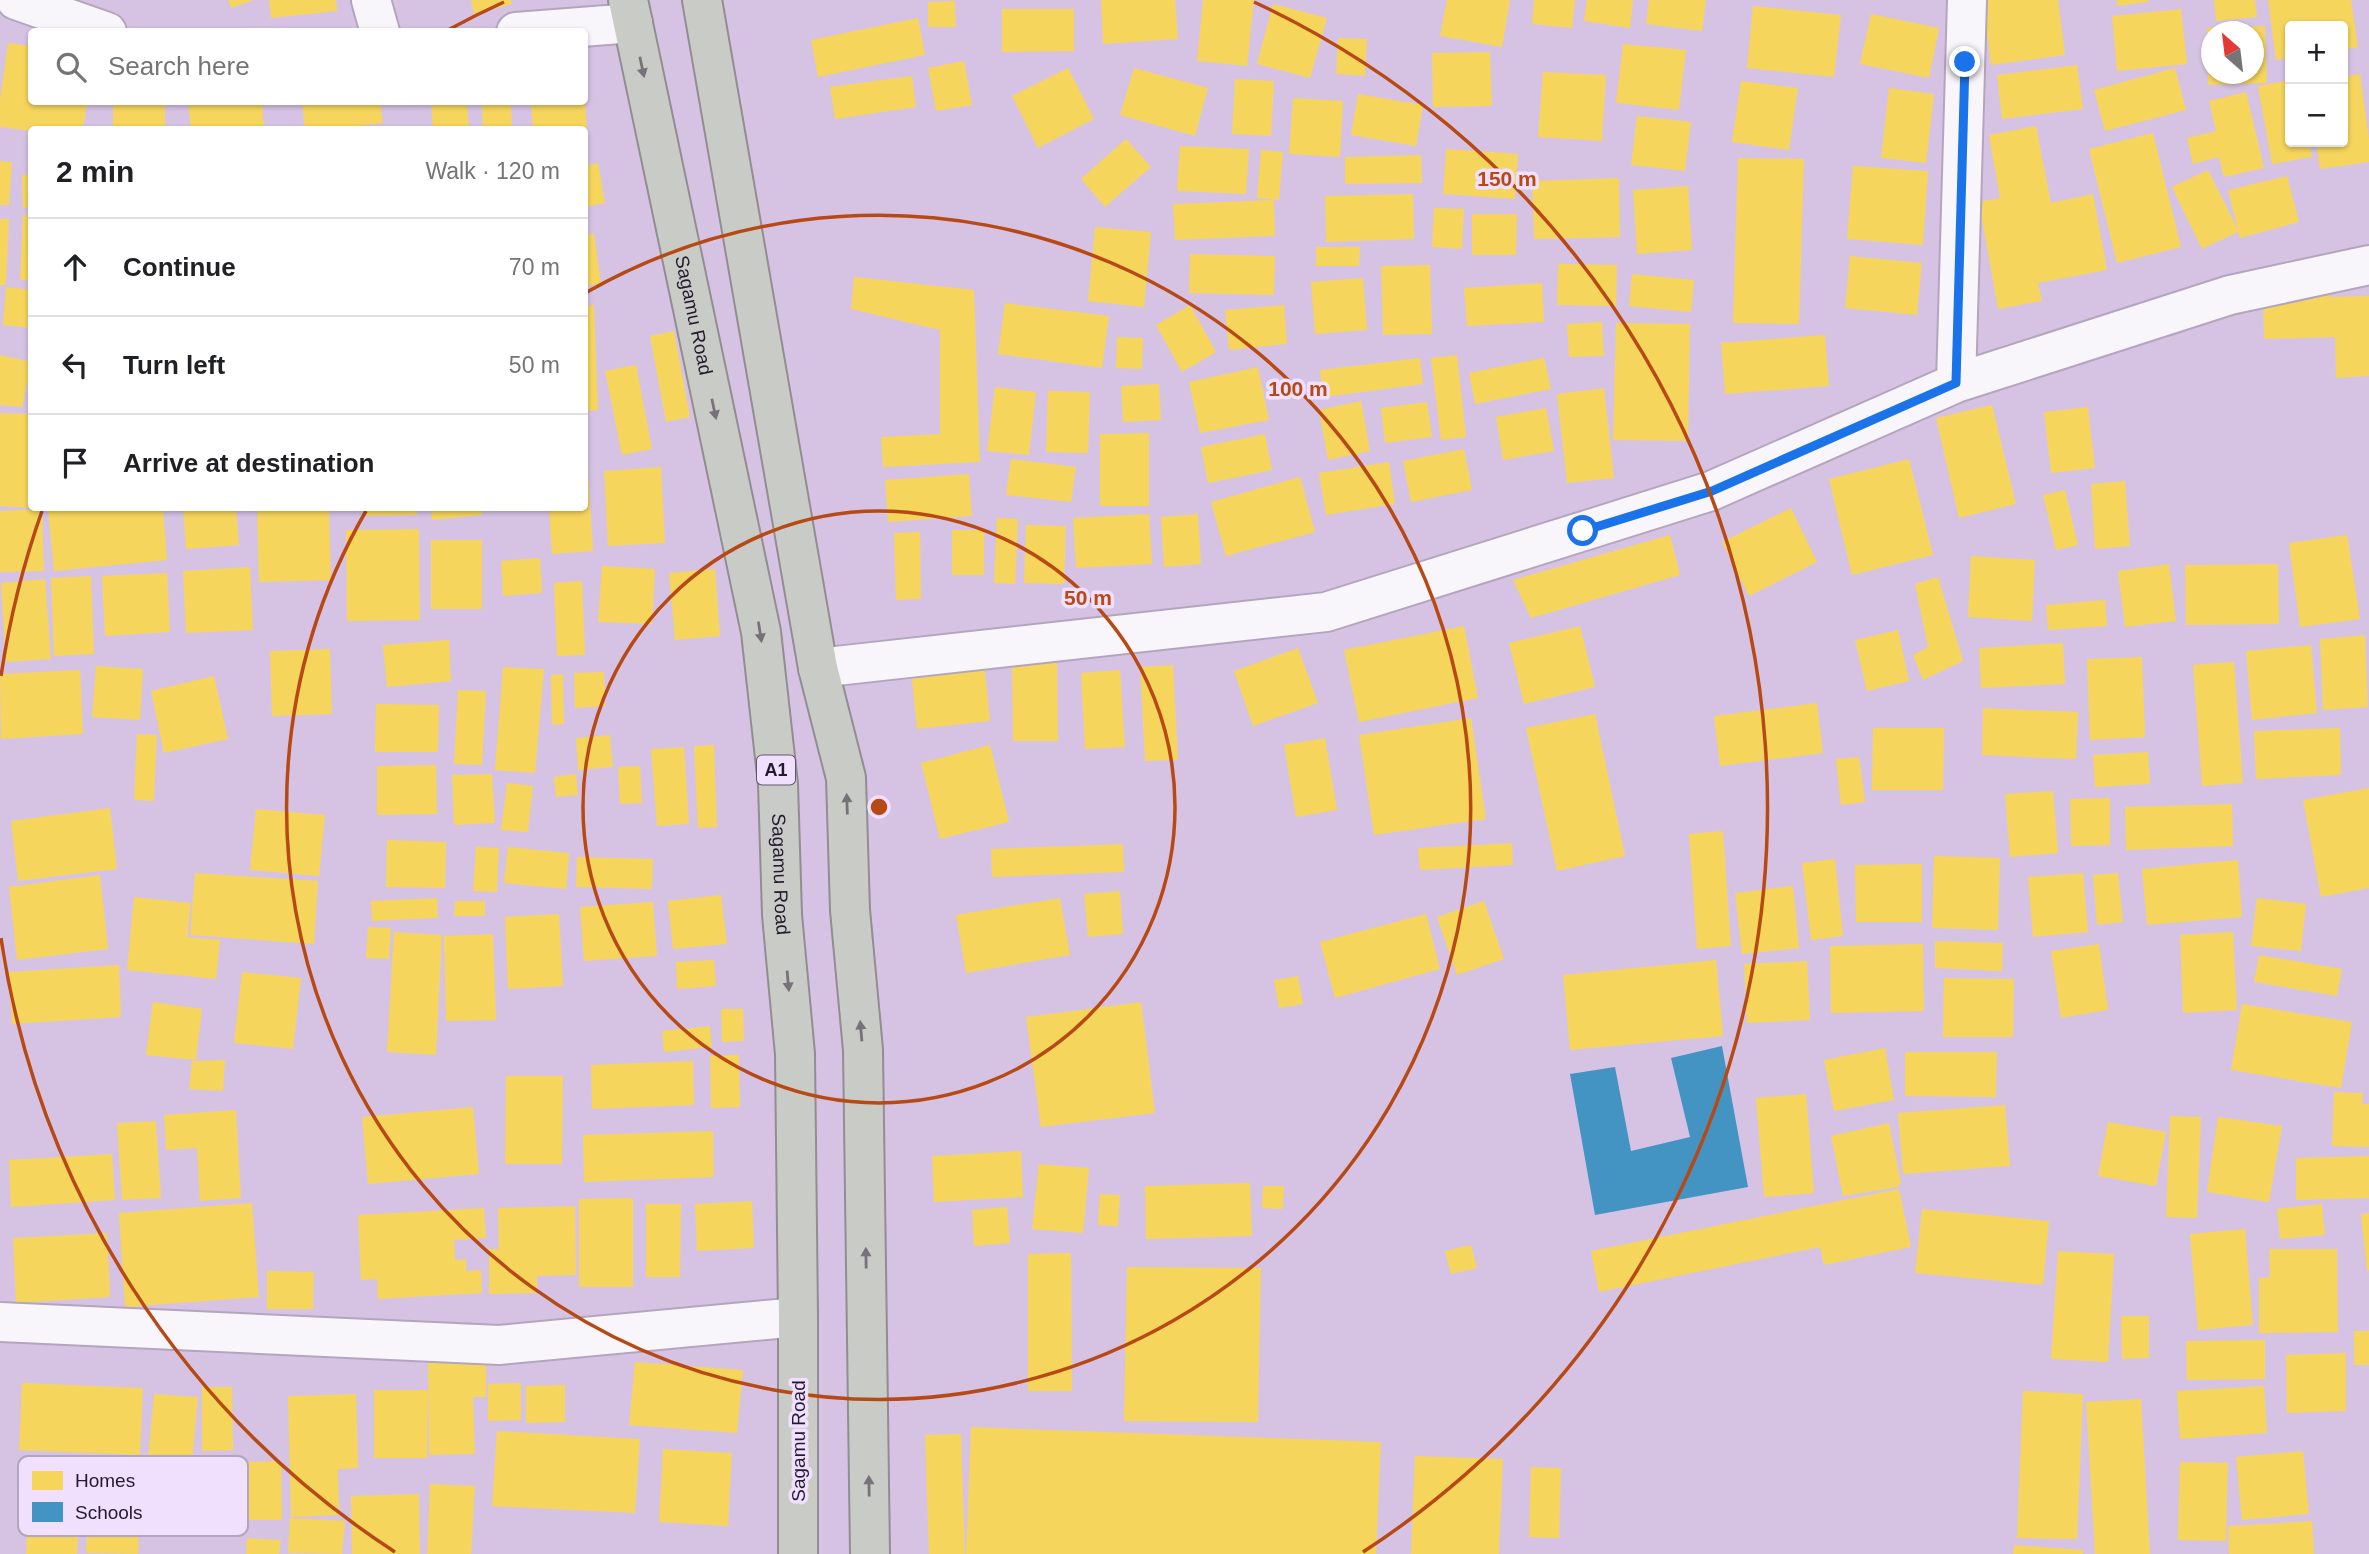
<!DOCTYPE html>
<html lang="en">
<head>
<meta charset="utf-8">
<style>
  :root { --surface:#fff; --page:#f6f6f6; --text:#202124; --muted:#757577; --line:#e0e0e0 }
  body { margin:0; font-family:Helvetica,sans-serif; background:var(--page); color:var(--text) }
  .controls { position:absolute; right:21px; top:21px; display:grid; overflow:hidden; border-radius:7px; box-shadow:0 2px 5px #0004 }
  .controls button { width:63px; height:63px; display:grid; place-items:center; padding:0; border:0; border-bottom:2px solid var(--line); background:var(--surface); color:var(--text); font:35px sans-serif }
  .compass { position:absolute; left:2201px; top:21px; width:63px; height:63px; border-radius:50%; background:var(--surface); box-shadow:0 2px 5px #0004; rotate:332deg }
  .stop { position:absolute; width:21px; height:21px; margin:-16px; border:5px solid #1a73e8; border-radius:50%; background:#fff }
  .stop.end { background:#1a73e8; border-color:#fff; box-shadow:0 2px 7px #0008 }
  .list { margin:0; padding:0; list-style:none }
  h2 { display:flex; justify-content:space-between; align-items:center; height:91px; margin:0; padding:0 28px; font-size:30px }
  h2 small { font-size:23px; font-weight:400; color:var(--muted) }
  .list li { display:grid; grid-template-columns:46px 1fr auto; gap:21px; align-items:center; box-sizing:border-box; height:98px; padding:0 28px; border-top:2px solid var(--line) }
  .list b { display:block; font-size:26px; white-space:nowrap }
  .list em { font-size:23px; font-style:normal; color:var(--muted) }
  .icon { flex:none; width:38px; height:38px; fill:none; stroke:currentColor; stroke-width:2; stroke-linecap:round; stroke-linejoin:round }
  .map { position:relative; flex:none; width:2369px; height:1554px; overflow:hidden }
  .search { position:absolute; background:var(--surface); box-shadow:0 2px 5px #0004; left:28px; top:28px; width:560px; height:77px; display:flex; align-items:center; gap:18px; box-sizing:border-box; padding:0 24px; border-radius:7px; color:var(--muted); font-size:26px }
  .panel { position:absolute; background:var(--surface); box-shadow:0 2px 5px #0004; left:28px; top:126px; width:560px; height:385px; border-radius:7px }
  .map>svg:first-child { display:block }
  .homes { fill:#f6d55c; fill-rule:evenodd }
  .schools { fill:#4393c3 }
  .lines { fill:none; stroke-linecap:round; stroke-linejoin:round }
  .minor-casing { stroke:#b3a5be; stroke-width:42 }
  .highway-casing { stroke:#918d92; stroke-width:42 }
  .minor { stroke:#f9f6fb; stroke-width:38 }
  .highway { stroke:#c9ccc6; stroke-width:38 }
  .oneway { fill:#77727a }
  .route { stroke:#1a73e8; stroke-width:9 }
  .ring { fill:none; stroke:#b74915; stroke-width:3.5 }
  .labels { text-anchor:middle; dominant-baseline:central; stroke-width:7; stroke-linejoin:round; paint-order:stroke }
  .shield { fill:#f0dffd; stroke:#62546d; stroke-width:2 }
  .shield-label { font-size:18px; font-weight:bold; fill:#25192f }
  .street-label { font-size:19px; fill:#25192f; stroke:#f0dffd }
  .key { fill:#f0dffd; stroke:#b3a4bf; stroke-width:2 }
  .key-label { font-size:19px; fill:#25192f }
  .centre { fill:#b74915; stroke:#f0dffd; stroke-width:3.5 }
  .ring-label { font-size:21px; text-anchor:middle; font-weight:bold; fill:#b74915; stroke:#f0dffd; stroke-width:7; stroke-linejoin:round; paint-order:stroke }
</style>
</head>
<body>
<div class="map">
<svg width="2369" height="1554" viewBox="0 0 2369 1554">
  <rect width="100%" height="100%" fill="#d6c3e4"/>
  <path class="homes" d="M 228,0 L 254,0 L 231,8 Z
    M 269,0 L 336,0 L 337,11 L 271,18 Z
    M 471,0 L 511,0 L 512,4 L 474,14 Z
    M 1101,0 L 1175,0 L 1178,39 L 1103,44 Z
    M 1203,0 L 1254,0 L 1247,66 L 1197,61 Z
    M 1447,0 L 1510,0 L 1502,47 L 1440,36 Z
    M 1534,0 L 1575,0 L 1572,28 L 1532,24 Z
    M 1587,0 L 1633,0 L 1630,28 L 1584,21 Z
    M 1649,0 L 1706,0 L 1702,31 L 1646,24 Z
    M 1983,0 L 2058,0 L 2065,55 L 1991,65 Z
    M 2117,0 L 2148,0 L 2148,2 L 2117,6 Z
    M 2214,0 L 2255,0 L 2257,17 L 2216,21 Z
    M 2268,0 L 2351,0 L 2358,47 L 2343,50 L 2343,26 L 2290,26 L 2290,57 L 2276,60 Z
    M 955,1 L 956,27 L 928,27 L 928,2 Z
    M 1273,4 L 1327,18 L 1310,78 L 1257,64 Z
    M 1753,6 L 1841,15 L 1834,77 L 1747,68 Z
    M 1002,9 L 1074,9 L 1074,51 L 1002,52 Z
    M 2181,9 L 2187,64 L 2117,71 L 2112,16 Z
    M 1871,14 L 1939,28 L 1929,78 L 1860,64 Z
    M 918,18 L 925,55 L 818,77 L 811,40 Z
    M 2265,26 L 2267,83 L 2208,85 L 2207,28 ZM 2211,32 L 2254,32 L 2254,74 L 2211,74 Z
    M 1338,38 L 1367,39 L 1365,76 L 1336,74 Z
    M 8,43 L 32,46 L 32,102 L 87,102 L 83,130 L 32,131 L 0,127 L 0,100 Z
    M 1623,44 L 1686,50 L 1679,110 L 1616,103 Z
    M 1490,52 L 1492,106 L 1433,107 L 1432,53 Z
    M 964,61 L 972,105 L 936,111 L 928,68 Z
    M 2077,65 L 2083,109 L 2002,119 L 1997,75 Z
    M 1068,68 L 1094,119 L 1038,148 L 1012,96 Z
    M 1134,68 L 1208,88 L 1195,136 L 1120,115 Z
    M 2175,68 L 2186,110 L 2105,131 L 2094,90 Z
    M 1543,72 L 1606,75 L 1602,141 L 1538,137 Z
    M 2360,74 L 2369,139 L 2369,162 L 2320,169 L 2316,142 L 2343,142 L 2343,77 Z
    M 912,76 L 916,107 L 835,119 L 830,87 Z
    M 1235,79 L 1274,81 L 1271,136 L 1232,134 Z
    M 2290,80 L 2290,142 L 2309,142 L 2312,157 L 2272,164 L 2258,86 Z
    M 1741,81 L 1798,88 L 1789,150 L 1732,142 Z
    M 1889,88 L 1934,94 L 1926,163 L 1881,158 Z
    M 2246,92 L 2264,168 L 2224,177 L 2219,157 L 2193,164 L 2187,138 L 2216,131 L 2209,101 Z
    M 1358,94 L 1423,105 L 1416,146 L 1351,135 Z
    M 1293,98 L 1343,101 L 1340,157 L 1289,154 Z
    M 113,102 L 165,102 L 165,130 L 113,130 Z
    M 188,102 L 262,102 L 264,130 L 191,130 Z
    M 302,102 L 380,102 L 383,123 L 329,130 L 305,130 Z
    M 431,102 L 467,102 L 469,130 L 433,130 Z
    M 482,102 L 511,102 L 512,130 L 483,130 Z
    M 531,102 L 585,102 L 587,128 L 533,130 Z
    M 1637,116 L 1691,122 L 1685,171 L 1631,165 Z
    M 2036,126 L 2051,203 L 2093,194 L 2107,270 L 2038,283 L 2042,301 L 1998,309 L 1979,202 L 2000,198 L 1989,135 Z
    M 2153,133 L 2181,247 L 2117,263 L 2089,149 Z
    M 1126,139 L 1151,167 L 1105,207 L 1081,179 Z
    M 1180,146 L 1249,149 L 1246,194 L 1177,191 Z
    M 1446,149 L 1518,154 L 1515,199 L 1443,194 Z
    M 1261,150 L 1283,152 L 1279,200 L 1257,198 Z
    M 1421,155 L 1422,183 L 1345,184 L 1345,157 Z
    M 1738,158 L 1804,159 L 1799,324 L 1733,323 Z
    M 0,161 L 12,162 L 9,205 L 0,205 Z
    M 598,163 L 605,203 L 584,207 L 584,166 Z
    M 1853,166 L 1928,171 L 1923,245 L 1847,239 Z
    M 2208,170 L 2238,230 L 2228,190 L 2287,176 L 2299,222 L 2240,238 L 2238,232 L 2202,249 L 2172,187 Z
    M 22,175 L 32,175 L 32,208 L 23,208 Z
    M 1619,178 L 1620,237 L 1534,239 L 1532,181 Z
    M 1688,186 L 1692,250 L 1637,254 L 1633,190 Z
    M 1413,194 L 1414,239 L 1326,242 L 1325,196 Z
    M 1274,200 L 1275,236 L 1175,240 L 1173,204 Z
    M 1434,208 L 1464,209 L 1462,249 L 1432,247 Z
    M 1472,214 L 1517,214 L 1516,255 L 1472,255 Z
    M 23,215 L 32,215 L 32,281 L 20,280 Z
    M 0,219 L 9,219 L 6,285 L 0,285 Z
    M 1095,227 L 1151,232 L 1144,307 L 1088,301 Z
    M 594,234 L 601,284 L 584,286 L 584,235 Z
    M 1316,247 L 1360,247 L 1359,266 L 1316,266 Z
    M 1190,254 L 1275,256 L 1274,295 L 1189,293 Z
    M 1850,256 L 1922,263 L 1917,315 L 1845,308 Z
    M 1558,264 L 1617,265 L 1616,306 L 1557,305 Z
    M 1430,265 L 1432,334 L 1383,335 L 1381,266 Z
    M 1632,274 L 1694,280 L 1691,312 L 1629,306 Z
    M 854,277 L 974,290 L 980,462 L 883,467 L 881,437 L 940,434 L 940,330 L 851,309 Z
    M 1363,278 L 1367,330 L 1315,334 L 1311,282 Z
    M 1542,283 L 1544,322 L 1467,326 L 1464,288 Z
    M 6,287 L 32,290 L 32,328 L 3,325 Z
    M 2330,295 L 2330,297 L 2369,296 L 2369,376 L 2336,378 L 2335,337 L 2264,339 L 2263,297 Z
    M 1005,303 L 1109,316 L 1102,368 L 998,354 Z
    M 594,305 L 598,410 L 584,411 L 584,306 Z
    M 1190,305 L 1216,352 L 1182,372 L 1156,325 Z
    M 1284,305 L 1287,344 L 1229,350 L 1225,310 Z
    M 1602,322 L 1604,356 L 1569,357 L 1567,324 Z
    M 1616,323 L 1690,324 L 1688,441 L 1613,440 Z
    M 674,331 L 690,417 L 666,422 L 650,336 Z
    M 1825,335 L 1829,386 L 1725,394 L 1721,343 Z
    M 1117,337 L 1143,338 L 1142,369 L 1116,368 Z
    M 0,355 L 32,362 L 22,407 L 0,405 Z
    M 1457,355 L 1466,437 L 1441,440 L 1431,358 Z
    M 1420,358 L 1423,384 L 1324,397 L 1320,370 Z
    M 1544,358 L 1551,389 L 1475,404 L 1469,373 Z
    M 636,365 L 652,449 L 622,455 L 605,371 Z
    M 1258,367 L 1269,420 L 1200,433 L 1189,382 Z
    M 1159,384 L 1161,420 L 1123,422 L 1121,386 Z
    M 995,387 L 1036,392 L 1029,455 L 987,451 Z
    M 1604,388 L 1614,478 L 1567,483 L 1557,394 Z
    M 1048,391 L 1090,392 L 1088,453 L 1046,452 Z
    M 1361,401 L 1370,451 L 1328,460 L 1319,410 Z
    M 1427,402 L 1432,437 L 1385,443 L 1381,408 Z
    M 1992,405 L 2016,504 L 1959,518 L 1936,418 Z
    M 2088,407 L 2095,468 L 2051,473 L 2044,412 Z
    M 1546,408 L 1554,451 L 1503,460 L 1496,417 Z
    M 0,413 L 32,414 L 32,508 L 0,506 Z
    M 1149,433 L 1149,506 L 1100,506 L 1100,434 Z
    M 1265,434 L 1272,470 L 1208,483 L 1201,447 Z
    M 1464,449 L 1472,490 L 1411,502 L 1403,461 Z
    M 1011,459 L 1076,467 L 1071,502 L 1006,495 Z
    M 1909,459 L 1933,555 L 1852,575 L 1829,479 Z
    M 1389,462 L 1395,504 L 1326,515 L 1319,473 Z
    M 661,467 L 665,543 L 608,546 L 604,471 Z
    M 588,472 L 593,551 L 552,554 L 549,508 L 584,508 L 584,473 Z
    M 969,474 L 972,516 L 888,522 L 885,480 Z
    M 1300,477 L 1315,532 L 1226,556 L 1211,502 Z
    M 2125,481 L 2130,546 L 2095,549 L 2091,484 Z
    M 2065,490 L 2078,545 L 2056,550 L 2043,495 Z
    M 55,508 L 163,508 L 167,560 L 54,571 L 48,509 Z
    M 183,508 L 236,508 L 239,545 L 186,549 Z
    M 257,508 L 329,508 L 331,580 L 259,582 Z
    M 366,508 L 417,508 L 417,515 L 366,516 Z
    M 431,508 L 481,508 L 482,515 L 432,520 Z
    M 1791,508 L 1817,562 L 1749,596 L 1722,542 Z
    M 42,509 L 44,571 L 0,572 L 0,511 Z
    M 1149,514 L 1152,564 L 1076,568 L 1073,518 Z
    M 1198,514 L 1201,564 L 1164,567 L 1161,517 Z
    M 997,518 L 1018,519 L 1015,584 L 994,583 Z
    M 1026,525 L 1066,526 L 1064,584 L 1024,583 Z
    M 419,529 L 420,620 L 347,621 L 346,530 Z
    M 952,530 L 984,530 L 984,575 L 952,575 Z
    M 920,532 L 921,599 L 896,600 L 894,533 Z
    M 1670,535 L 1680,575 L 1531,618 L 1513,580 Z
    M 2347,535 L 2360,619 L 2300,627 L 2289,543 Z
    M 431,540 L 482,540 L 482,609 L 431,609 Z
    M 1971,556 L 2035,560 L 2032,621 L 1968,617 Z
    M 540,558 L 542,593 L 503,596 L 501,561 Z
    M 2169,564 L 2176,621 L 2125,627 L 2118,571 Z
    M 2278,564 L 2279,624 L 2186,625 L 2185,565 Z
    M 602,566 L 655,569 L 652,624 L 598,622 Z
    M 250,567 L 253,630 L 186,633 L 183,571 Z
    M 715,569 L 720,636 L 675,640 L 669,573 Z
    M 167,573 L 170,632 L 105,636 L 102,576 Z
    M 91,576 L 94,654 L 54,656 L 51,578 Z
    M 1938,577 L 1963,661 L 1923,680 L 1913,655 L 1928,647 L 1915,584 Z
    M 45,579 L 51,659 L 6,662 L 1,583 Z
    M 582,581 L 585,655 L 557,656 L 554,583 Z
    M 2105,600 L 2107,626 L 2048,630 L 2046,605 Z
    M 1464,626 L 1478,698 L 1359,722 L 1344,650 Z
    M 1580,626 L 1595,687 L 1524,704 L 1509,643 Z
    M 1898,630 L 1909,681 L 1867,691 L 1855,640 Z
    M 2365,635 L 2368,707 L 2323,710 L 2320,639 Z
    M 449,640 L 451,681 L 387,687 L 383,645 Z
    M 2063,643 L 2065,684 L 1981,688 L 1979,648 Z
    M 2311,645 L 2317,713 L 2252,720 L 2246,651 Z
    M 1298,648 L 1318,703 L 1253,726 L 1234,671 Z
    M 330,649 L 332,714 L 272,716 L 270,651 Z
    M 2142,657 L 2145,737 L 2090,740 L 2087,659 Z
    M 1057,660 L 1058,741 L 1013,741 L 1012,661 Z
    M 984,661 L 990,721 L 917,729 L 911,669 Z
    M 2234,662 L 2243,783 L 2202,786 L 2193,665 Z
    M 1173,665 L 1178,760 L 1145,761 L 1140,667 Z
    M 96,666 L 143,669 L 140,720 L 92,717 Z
    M 503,667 L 544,669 L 535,773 L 495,770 Z
    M 80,670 L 83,734 L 1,739 L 0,674 Z
    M 1120,670 L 1125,747 L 1085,749 L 1081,673 Z
    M 604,672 L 605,706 L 575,708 L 574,673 Z
    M 563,674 L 564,724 L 552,725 L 551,675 Z
    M 214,676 L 228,739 L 164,753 L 151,691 Z
    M 458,690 L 486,691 L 482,765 L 454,764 Z
    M 1817,703 L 1823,753 L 1720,766 L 1714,716 Z
    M 376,704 L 439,705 L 438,752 L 375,752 Z
    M 1983,708 L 2078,712 L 2076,759 L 1982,755 Z
    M 1595,714 L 1625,856 L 1557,871 L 1526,728 Z
    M 1471,718 L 1486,819 L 1374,835 L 1359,735 Z
    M 1873,728 L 1944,728 L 1943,790 L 1872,790 Z
    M 2340,728 L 2341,775 L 2256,779 L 2254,731 Z
    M 137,734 L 157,735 L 154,801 L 134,800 Z
    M 610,735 L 613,767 L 578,770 L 576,738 Z
    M 1325,738 L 1337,810 L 1296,817 L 1284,745 Z
    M 714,745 L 717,827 L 698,828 L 694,746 Z
    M 990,745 L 1009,822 L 940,839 L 921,763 Z
    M 684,747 L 689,824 L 657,826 L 651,749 Z
    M 2148,752 L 2150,784 L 2095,787 L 2093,755 Z
    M 1859,757 L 1865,802 L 1841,805 L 1836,759 Z
    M 436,765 L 437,814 L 377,815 L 377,766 Z
    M 640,766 L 642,803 L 620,804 L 618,767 Z
    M 492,774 L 495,823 L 454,825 L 452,775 Z
    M 576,774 L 578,795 L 556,797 L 554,777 Z
    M 507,783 L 533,786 L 528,832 L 501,830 Z
    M 2369,788 L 2369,888 L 2321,897 L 2303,800 Z
    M 2053,791 L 2058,853 L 2010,857 L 2005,794 Z
    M 2110,798 L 2110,845 L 2071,846 L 2070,799 Z
    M 2232,804 L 2233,846 L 2126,850 L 2125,807 Z
    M 110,808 L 117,869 L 18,881 L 11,821 Z
    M 256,809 L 325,815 L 319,876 L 250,870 Z
    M 1723,831 L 1731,946 L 1697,949 L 1689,834 Z
    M 387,840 L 446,842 L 445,888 L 386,887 Z
    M 1512,843 L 1513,865 L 1420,870 L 1418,848 Z
    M 1123,844 L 1124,872 L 992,877 L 991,849 Z
    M 476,847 L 499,848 L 497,892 L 473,891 Z
    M 508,847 L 569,853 L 566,889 L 504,883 Z
    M 1934,856 L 2000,858 L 1998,930 L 1932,928 Z
    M 577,857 L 653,859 L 652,889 L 576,887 Z
    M 1835,859 L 1843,936 L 1811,940 L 1802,863 Z
    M 2238,860 L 2242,917 L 2147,925 L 2142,869 Z
    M 1922,864 L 1922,922 L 1856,922 L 1855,865 Z
    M 195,873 L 318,881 L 314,944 L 190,935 Z
    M 2083,873 L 2088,932 L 2033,937 L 2028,877 Z
    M 2118,873 L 2123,922 L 2097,925 L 2093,875 Z
    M 100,875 L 108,949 L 17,960 L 9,887 Z
    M 1793,886 L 1799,948 L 1742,954 L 1735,893 Z
    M 1120,891 L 1123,934 L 1088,937 L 1084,894 Z
    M 721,895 L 727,944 L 673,949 L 668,901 Z
    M 134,897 L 191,903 L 187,937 L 220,940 L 216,979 L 127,970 Z
    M 437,898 L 438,918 L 372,921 L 371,901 Z
    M 1060,898 L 1070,955 L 966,973 L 956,915 Z
    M 2257,898 L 2306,904 L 2301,951 L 2251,946 Z
    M 455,901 L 485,901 L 485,916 L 454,916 Z
    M 1484,901 L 1504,959 L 1457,975 L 1437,917 Z
    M 653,902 L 657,956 L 584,961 L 580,907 Z
    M 559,914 L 563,986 L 508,989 L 505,917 Z
    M 1426,914 L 1440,969 L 1335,998 L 1320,942 Z
    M 368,927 L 391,928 L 389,959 L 366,958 Z
    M 394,932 L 442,935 L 436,1055 L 387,1052 Z
    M 2233,932 L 2237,1010 L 2183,1013 L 2180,935 Z
    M 493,934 L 496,1020 L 446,1021 L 444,936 Z
    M 1935,941 L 2003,943 L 2002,971 L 1935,968 Z
    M 1923,944 L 1924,1011 L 1831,1013 L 1830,946 Z
    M 2099,944 L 2108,1010 L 2061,1018 L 2051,951 Z
    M 2259,955 L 2342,969 L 2337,996 L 2254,982 Z
    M 714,960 L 716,986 L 677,989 L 676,962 Z
    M 1716,960 L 1723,1036 L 1570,1050 L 1563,975 Z
    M 1807,961 L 1810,1020 L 1747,1023 L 1744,964 Z
    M 119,965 L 121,1017 L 12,1024 L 9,972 Z
    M 242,972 L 301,978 L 293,1049 L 234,1043 Z
    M 1298,976 L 1303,1004 L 1279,1008 L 1274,980 Z
    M 1944,978 L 2014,979 L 2013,1037 L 1943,1037 Z
    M 153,1002 L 202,1009 L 196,1060 L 146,1055 Z
    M 1141,1002 L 1155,1113 L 1041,1127 L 1026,1017 Z
    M 2242,1004 L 2352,1022 L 2341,1088 L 2231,1070 Z
    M 721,1009 L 743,1009 L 744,1041 L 722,1042 Z
    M 710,1026 L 712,1047 L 664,1052 L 662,1031 Z
    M 1885,1048 L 1894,1100 L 1834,1111 L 1824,1060 Z
    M 1905,1052 L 1997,1052 L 1996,1097 L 1905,1096 Z
    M 739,1055 L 740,1107 L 711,1108 L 710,1056 Z
    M 225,1060 L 223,1091 L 189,1089 L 192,1061 Z
    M 693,1061 L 694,1105 L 592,1109 L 591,1065 Z
    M 506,1076 L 563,1076 L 562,1164 L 505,1164 Z
    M 2334,1092 L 2363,1093 L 2362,1104 L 2369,1104 L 2369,1147 L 2332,1146 Z
    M 1806,1094 L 1814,1193 L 1764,1197 L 1756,1098 Z
    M 2005,1105 L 2010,1166 L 1903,1174 L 1898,1113 Z
    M 473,1107 L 479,1174 L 368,1184 L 362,1117 Z
    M 236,1110 L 241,1198 L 200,1201 L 197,1148 L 166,1150 L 164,1115 Z
    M 2170,1116 L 2201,1117 L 2197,1218 L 2166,1217 Z
    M 2218,1117 L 2282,1126 L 2269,1202 L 2207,1192 Z
    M 156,1121 L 161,1198 L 122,1200 L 117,1123 Z
    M 2108,1122 L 2166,1132 L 2156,1186 L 2098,1176 Z
    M 1889,1123 L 1901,1184 L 1898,1185 L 1898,1187 L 1843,1196 L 1831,1136 Z
    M 713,1131 L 714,1177 L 584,1182 L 583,1135 Z
    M 1021,1151 L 1023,1197 L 934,1202 L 932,1156 Z
    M 112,1154 L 115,1200 L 11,1207 L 9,1160 Z
    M 2369,1156 L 2369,1198 L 2296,1200 L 2296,1158 Z
    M 1039,1164 L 1089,1168 L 1083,1233 L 1032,1229 Z
    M 1250,1183 L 1252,1236 L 1146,1239 L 1145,1186 Z
    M 1263,1186 L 1284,1186 L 1283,1209 L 1262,1208 Z
    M 1899,1189 L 1911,1247 L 1824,1265 L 1820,1247 L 1599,1292 L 1591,1251 Z
    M 1100,1194 L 1120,1195 L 1118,1226 L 1098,1225 Z
    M 633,1198 L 633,1287 L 579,1287 L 579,1199 Z
    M 752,1201 L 754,1248 L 697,1251 L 695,1204 Z
    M 252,1203 L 259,1297 L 125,1307 L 119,1213 Z
    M 646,1204 L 681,1204 L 680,1277 L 646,1277 Z
    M 2322,1204 L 2325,1235 L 2280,1239 L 2277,1209 Z
    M 575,1206 L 576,1275 L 537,1276 L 537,1293 L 489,1294 L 489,1249 L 499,1249 L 498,1208 Z
    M 1007,1207 L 1010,1243 L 974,1246 L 972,1210 Z
    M 484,1208 L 486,1238 L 454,1240 L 455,1260 L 466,1259 L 466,1271 L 481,1270 L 482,1293 L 378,1299 L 377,1279 L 361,1280 L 358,1215 Z
    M 1922,1209 L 2049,1221 L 2043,1285 L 1915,1273 Z
    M 2369,1213 L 2369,1270 L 2367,1271 L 2361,1214 Z
    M 2245,1229 L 2253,1325 L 2198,1330 L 2190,1234 Z
    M 107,1233 L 110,1297 L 16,1303 L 13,1238 Z
    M 1471,1245 L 1477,1268 L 1451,1274 L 1445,1251 Z
    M 2269,1249 L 2337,1249 L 2338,1332 L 2259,1333 L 2259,1278 L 2270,1277 Z
    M 2058,1251 L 2114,1254 L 2108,1362 L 2051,1359 Z
    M 1071,1253 L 1072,1391 L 1028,1391 L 1028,1254 Z
    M 1127,1267 L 1261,1268 L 1258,1422 L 1124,1421 Z
    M 267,1271 L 314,1272 L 313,1309 L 267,1309 Z
    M 2121,1316 L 2149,1316 L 2149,1358 L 2122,1359 Z
    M 2354,1331 L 2369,1331 L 2369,1365 L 2354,1365 Z
    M 2265,1340 L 2265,1379 L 2187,1380 L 2186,1341 Z
    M 486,1353 L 486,1397 L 473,1397 L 475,1454 L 429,1455 L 428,1355 Z
    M 2346,1353 L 2346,1411 L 2287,1413 L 2286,1355 Z
    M 635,1362 L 743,1370 L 737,1433 L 629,1425 Z
    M 22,1383 L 143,1388 L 140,1455 L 19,1450 Z
    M 521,1383 L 521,1420 L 488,1421 L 488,1384 Z
    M 565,1385 L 565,1422 L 526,1423 L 526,1386 Z
    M 2264,1386 L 2267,1433 L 2180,1439 L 2177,1391 Z
    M 202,1387 L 232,1387 L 233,1450 L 202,1451 Z
    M 374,1390 L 428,1390 L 427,1458 L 374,1458 Z
    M 2023,1391 L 2083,1394 L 2077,1539 L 2017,1538 Z
    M 154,1394 L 198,1397 L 185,1536 L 141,1532 Z
    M 356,1394 L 358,1468 L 338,1469 L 339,1515 L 291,1517 L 288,1396 Z
    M 2141,1399 L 2150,1554 L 2095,1554 L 2086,1402 Z
    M 971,1427 L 1381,1442 L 1376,1554 L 966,1554 Z
    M 497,1431 L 640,1439 L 635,1513 L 492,1506 Z
    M 961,1434 L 965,1554 L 929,1554 L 925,1435 Z
    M 663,1449 L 732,1453 L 728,1526 L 659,1522 Z
    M 2303,1451 L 2309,1514 L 2242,1520 L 2236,1457 Z
    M 1415,1456 L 1503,1459 L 1499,1554 L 1411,1554 Z
    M 31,1458 L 82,1460 L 77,1554 L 26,1554 Z
    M 281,1461 L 282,1520 L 248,1520 L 248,1462 Z
    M 2180,1462 L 2228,1463 L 2226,1541 L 2178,1540 Z
    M 1531,1467 L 1561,1468 L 1559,1538 L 1529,1537 Z
    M 430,1484 L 475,1486 L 471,1554 L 427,1554 Z
    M 89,1492 L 141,1495 L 138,1554 L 86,1553 Z
    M 419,1494 L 420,1554 L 352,1554 L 351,1496 Z
    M 290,1518 L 345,1521 L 342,1554 L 288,1553 Z
    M 2312,1521 L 2314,1554 L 2229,1554 L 2228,1526 Z
    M 247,1538 L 281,1540 L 279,1554 L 246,1554 Z
    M 2014,1545 L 2083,1550 L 2083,1554 L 2013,1554 Z"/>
  <path class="schools" d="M 1722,1046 L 1748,1187 L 1595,1215 L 1570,1074 L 1615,1067 L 1631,1151 L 1690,1137 L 1671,1058 Z"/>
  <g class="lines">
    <g class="minor-casing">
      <path id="minor" d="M 16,0 L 107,32
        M 371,0 L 380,32
        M 516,32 L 633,23
        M 1956,383 L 1967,0
        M 818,668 L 1326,612 L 1711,491 L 1956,383 L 2230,295 L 2369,265
        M 0,1322 L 499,1345 L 798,1317"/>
    </g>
    <g class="highway-casing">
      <g id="highway">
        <path id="s1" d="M 628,0 L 761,632 L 778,784 L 782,915 L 795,1054 L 798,1317 L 798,1554"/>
        <path d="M 702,0 L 818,668 L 846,778 L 850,910 L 863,1050 L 870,1554"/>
      </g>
    </g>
    <use href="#minor" class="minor"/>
    <use href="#highway" class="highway"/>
  </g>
  <defs><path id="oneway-solid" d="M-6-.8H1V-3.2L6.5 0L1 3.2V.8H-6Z" transform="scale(1.75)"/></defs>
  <g class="oneway">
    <use href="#oneway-solid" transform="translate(642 67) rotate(78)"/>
    <use href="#oneway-solid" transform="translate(714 409) rotate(78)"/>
    <use href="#oneway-solid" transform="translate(760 632) rotate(81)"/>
    <use href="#oneway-solid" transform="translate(847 804) rotate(-92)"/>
    <use href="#oneway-solid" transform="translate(788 981) rotate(85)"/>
    <use href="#oneway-solid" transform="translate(861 1031) rotate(-95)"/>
    <use href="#oneway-solid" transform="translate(866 1258) rotate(-91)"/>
    <use href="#oneway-solid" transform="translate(869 1486) rotate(-91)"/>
  </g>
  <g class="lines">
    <path class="route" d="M 1583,531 L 1712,491 L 1956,383 L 1965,62"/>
  </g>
  <g class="ring">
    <circle cx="879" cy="807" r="296"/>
    <path d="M587 292A592 592 0 1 1 366 511"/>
    <path d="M395 1552A888 888 0 0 1 1 938M1 676A888 888 0 0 1 42 511M448 30A888 888 0 0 1 504 2M1254 2A888 888 0 0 1 1363 1552"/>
  </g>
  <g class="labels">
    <rect class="shield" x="757" y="755.5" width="38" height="29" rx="5"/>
    <g class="shield-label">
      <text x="776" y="770">A1</text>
    </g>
    <g class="street-label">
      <text stroke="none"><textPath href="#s1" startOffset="322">Sagamu Road</textPath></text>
      <text stroke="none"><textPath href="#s1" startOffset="889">Sagamu Road</textPath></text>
      <text transform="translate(798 1441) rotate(-90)">Sagamu Road</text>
    </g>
  </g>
  <rect x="18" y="1456" width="230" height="80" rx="10" class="key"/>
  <rect x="32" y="1471" width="31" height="19" fill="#f6d55c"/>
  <rect x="32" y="1502" width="31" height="20" fill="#4393c3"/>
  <g class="key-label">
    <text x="75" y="1487">Homes</text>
    <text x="75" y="1519">Schools</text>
  </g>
  <circle cx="879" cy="807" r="10" class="centre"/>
  <g class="ring-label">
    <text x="1507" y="186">150 m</text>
    <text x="1298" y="396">100 m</text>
    <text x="1088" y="605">50 m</text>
  </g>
</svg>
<div class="controls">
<button>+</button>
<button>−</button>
</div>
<svg class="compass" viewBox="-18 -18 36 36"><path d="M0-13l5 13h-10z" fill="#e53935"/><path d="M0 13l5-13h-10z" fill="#757577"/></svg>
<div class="stop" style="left:1583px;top:531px"></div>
<div class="stop end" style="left:1965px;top:62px"></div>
<div class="search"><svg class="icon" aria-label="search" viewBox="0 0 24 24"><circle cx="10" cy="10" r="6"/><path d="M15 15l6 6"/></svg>Search here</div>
<section class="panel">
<h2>2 min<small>Walk · 120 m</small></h2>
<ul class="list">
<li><svg class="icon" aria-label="ahead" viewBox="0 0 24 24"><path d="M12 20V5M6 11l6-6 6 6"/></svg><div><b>Continue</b></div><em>70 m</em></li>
<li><svg class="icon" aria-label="left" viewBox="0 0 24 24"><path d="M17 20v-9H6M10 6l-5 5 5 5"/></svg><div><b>Turn left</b></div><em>50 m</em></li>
<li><svg class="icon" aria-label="arrive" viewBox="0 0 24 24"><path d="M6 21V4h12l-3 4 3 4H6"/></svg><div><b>Arrive at destination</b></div></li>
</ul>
</section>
</div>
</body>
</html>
